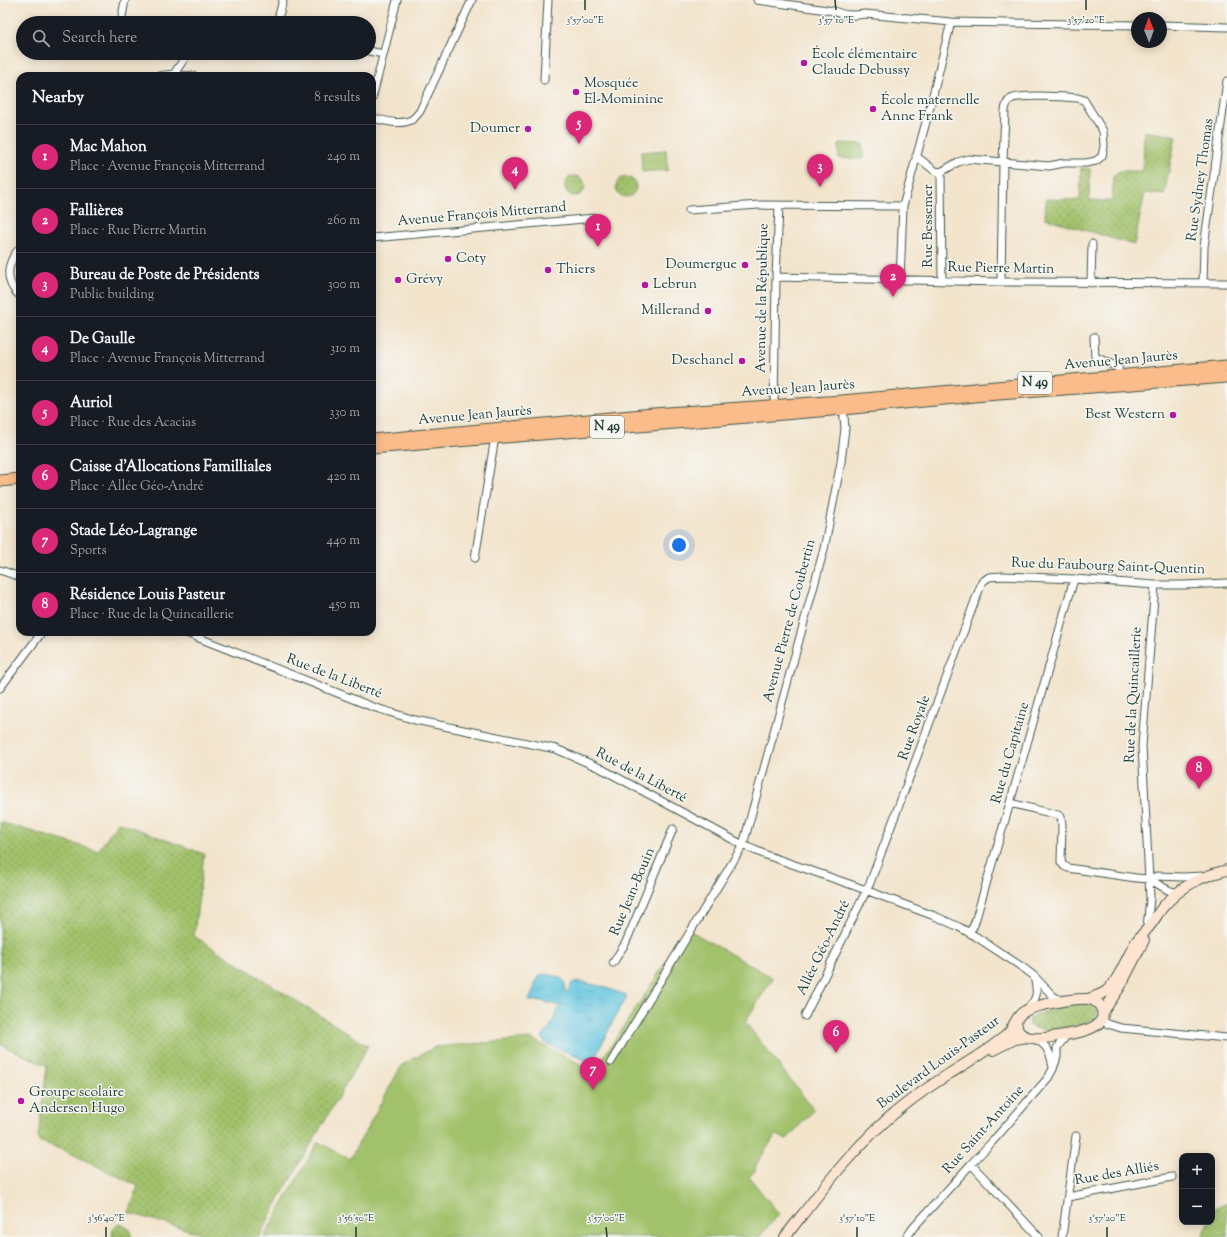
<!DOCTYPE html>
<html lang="en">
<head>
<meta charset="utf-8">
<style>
  :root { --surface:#171b24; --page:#20242c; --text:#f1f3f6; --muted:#9ea1a6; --line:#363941; --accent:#db2777 }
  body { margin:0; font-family:"Sorts Mill Goudy",serif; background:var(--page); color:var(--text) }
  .controls { position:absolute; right:12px; bottom:12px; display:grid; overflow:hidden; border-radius:8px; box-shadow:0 2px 10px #0003 }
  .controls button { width:36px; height:36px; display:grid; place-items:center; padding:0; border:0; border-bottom:1px solid var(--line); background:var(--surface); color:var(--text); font:20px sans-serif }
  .compass { position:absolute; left:1131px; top:12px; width:36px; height:36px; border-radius:50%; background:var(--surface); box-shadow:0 2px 10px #0003; rotate:359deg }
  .you { position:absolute; left:679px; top:545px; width:14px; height:14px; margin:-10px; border:3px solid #fff; border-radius:50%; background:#1a73e8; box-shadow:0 0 0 6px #1a73e833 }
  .badge { display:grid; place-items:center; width:26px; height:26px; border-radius:50%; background:var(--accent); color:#fff; font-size:13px; font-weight:700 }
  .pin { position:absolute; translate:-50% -33px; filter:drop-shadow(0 1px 2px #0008) }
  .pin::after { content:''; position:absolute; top:21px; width:14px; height:12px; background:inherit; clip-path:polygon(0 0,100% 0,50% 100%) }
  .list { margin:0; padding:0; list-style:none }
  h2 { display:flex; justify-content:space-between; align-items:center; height:52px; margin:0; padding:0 16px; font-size:17px }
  h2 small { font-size:13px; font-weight:400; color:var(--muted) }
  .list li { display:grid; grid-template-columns:26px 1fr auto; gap:12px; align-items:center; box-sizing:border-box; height:64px; padding:0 16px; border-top:1px solid var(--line) }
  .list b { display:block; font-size:15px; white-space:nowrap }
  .list p { margin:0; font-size:13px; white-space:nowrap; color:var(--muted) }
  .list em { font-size:13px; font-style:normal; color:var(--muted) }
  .icon { flex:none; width:22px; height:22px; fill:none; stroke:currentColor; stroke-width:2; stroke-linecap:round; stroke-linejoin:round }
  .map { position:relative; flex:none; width:1227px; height:1237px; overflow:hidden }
  .search { position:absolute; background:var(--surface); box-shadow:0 2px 10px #0003; left:16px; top:16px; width:360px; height:44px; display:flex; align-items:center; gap:10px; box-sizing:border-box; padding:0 14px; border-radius:22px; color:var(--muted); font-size:15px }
  .panel { position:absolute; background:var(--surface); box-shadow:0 2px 10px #0003; left:16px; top:72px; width:360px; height:564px; border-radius:12px }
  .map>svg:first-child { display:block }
  .grass { fill:url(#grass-dots); stroke:#607f4f }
  .pitch { fill:#a1c16a; stroke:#607f4f }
  .water { fill:url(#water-ripples); stroke:#40818a }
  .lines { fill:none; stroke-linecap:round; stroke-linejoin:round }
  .street-casing { stroke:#3f564b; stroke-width:9 }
  .secondary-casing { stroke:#3f564b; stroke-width:12 }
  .primary-casing { stroke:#3f564b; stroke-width:13 }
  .street { stroke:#fff; stroke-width:7 }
  .secondary { stroke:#fde4d0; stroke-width:10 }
  .primary { stroke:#f9bc8a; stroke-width:11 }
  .ticks { fill:none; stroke:#1f3d34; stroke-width:1.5 }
  .poi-dot { fill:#b5179e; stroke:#f6f6f2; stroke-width:1.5 }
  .labels { text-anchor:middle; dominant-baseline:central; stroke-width:3; stroke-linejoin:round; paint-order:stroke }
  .shield { fill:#f6f6f2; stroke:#60746d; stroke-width:1 }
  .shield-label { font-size:13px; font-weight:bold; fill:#1f3d34 }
  .poi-label { font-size:14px; fill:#1f3d34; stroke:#f6f6f2; text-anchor:start }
  .street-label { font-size:14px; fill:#1f3d34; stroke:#f6f6f2 }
  .ticks-label { font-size:10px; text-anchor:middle; fill:#1f3d34; stroke:#f6f6f2; stroke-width:3; stroke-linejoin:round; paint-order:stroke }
</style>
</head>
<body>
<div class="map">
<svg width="1227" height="1237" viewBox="0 0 1227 1237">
  <defs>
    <pattern id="grass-dots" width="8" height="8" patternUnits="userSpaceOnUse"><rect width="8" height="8" fill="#a1c16a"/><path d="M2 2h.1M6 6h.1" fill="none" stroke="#839e58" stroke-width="1.8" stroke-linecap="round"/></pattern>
    <pattern id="water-ripples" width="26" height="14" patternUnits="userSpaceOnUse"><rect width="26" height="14" fill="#61c5df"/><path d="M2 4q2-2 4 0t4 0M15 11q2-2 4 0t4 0" fill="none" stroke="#4fa1b6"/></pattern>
  </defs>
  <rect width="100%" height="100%" fill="#f6f6f2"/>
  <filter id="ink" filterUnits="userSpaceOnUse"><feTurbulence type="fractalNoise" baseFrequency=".025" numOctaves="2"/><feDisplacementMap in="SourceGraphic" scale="8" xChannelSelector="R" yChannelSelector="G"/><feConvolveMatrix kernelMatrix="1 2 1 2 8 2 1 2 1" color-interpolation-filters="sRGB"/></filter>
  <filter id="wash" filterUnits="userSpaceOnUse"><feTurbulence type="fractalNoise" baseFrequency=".012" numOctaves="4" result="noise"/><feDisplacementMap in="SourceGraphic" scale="16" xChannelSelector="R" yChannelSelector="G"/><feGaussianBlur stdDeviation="0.9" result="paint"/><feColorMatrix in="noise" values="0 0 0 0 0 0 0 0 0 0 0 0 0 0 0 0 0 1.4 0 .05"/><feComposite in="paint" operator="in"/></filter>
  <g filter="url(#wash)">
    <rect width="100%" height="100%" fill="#f3e4cc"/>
    <path class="grass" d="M 1144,131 L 1176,136 L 1164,195 L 1145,193 L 1134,245 L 1045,218 L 1046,199 L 1080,200 L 1081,168 L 1090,169 L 1089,200 L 1112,201 L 1113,177 L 1119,171 L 1143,171 Z
      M565 186a10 10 0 1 1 20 0a10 10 0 1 1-20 0Z
      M616 187a10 10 0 1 1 20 0a10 10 0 1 1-20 0Z
      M 0,822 L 98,851 L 118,822 L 204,854 L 194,936 L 368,1046 L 282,1194 L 259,1237 L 213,1237 L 129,1213 L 138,1186 L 68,1152 L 39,1141 L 38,1136 L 47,1066 L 0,1044 Z
      M 1076,1005 C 1082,1005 1097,1003 1097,1012 C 1098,1015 1096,1018 1093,1019 C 1081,1026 1040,1035 1029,1025 L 1029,1020 C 1038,1011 1063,1007 1076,1005 Z
      M 1227,1203 L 1227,1237 L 1202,1237 L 1209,1222 L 1212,1222 L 1212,1214 L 1214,1209 Z
      M 119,1223 L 129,1229 L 132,1237 L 112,1237 L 113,1229 Z"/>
    <path class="pitch" d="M 841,143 L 863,144 L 863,158 L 861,159 L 839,158 L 839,145 Z
      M 666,150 L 668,170 L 642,172 L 641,152 Z
      M 687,929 L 773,978 L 745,1022 L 814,1110 L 786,1140 L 776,1134 L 756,1165 L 755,1171 L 749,1177 L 779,1214 L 759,1237 L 264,1237 L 318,1142 L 350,1159 L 402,1065 L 435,1047 L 531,1039 L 594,1071 L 646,993 Z"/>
    <path class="water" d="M 544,974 C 550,975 560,976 564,981 C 566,984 565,989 565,992 L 568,992 L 572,983 L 578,981 L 604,987 L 626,995 L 626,1000 L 620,1007 L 594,1060 L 590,1062 L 545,1043 L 542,1036 L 549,1029 L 560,1006 L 542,1001 L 529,1001 L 538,977 Z"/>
  </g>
  <g filter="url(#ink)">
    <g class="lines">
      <g class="street-casing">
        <path id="street" d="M 757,0 L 834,11 C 844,16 853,16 865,14 L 951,22 L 1137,25
          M 121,23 L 125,0
          M 277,23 L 283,0
          M 1161,25 L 1227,27
          M 369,51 L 383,54
          M 174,74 L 188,53
          M 158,76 L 174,74 L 194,76
          M 544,80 L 548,0
          M 372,99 L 397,0
          M 372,118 C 383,120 400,126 411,120 C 415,118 417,115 420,111 L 472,0
          M 916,156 L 935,171 L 941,172 L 958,162 L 969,159 L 1003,162 L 1005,110 C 1006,105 1007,101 1011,99 C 1020,94 1065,97 1078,98 L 1084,100 L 1103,131 L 1104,146 L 1102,156 L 1096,161 L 1086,163 L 1064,163 L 1049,166 L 1003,162 L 1001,282
          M 941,172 L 942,281
          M 689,210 L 759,205 L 903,206
          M 372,238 L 595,218
          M 20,248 C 6,263 4,282 20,296
          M 776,277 L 1001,282 L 1227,283
          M 900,280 L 903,206 L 929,111 L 951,22
          M 1091,283 L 1092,244
          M 1203,283 L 1204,247 L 1227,81
          M 1094,337 L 1095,357 L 1118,367 L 1119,376
          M 774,408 L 776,277 L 779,206
          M 475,558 L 495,437
          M 0,570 L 20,577
          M 184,632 L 373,707 L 415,720 L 556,749 L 600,768 L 743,845 L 766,855 L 855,886 L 937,917 L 959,927 L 975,936 L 1025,969 L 1034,976 L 1053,996 L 1062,1001
          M 0,688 L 42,632
          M 1010,803 L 1058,815 L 1061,817 L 1062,825 L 1061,862 L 1064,866 L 1068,868 L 1136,878 L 1149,879 L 1157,876 L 1183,877 L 1203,876
          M 1149,879 L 1168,890 L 1178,893
          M 1147,928 L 1150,898 L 1142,746 L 1155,585
          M 969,933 L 974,925 L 1010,803 L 1074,579
          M 613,963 L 626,942 L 673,829
          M 1028,1008 C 1039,997 1037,991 1034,976
          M 805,1016 L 870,883 L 982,582 L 989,577 L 1002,576 L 1074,579 L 1155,585 L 1184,585 L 1227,583
          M 1102,1021 L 1108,1024 L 1121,1028 L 1227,1038
          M 1034,1039 C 1048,1044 1051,1055 1053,1068
          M 611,1062 L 743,845 L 824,549 L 841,462 L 845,428 L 843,406
          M 971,1164 L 1039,1237
          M 1068,1197 L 1172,1177
          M 907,1237 L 913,1228 L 971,1164 L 992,1142 L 1048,1078 L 1053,1069 L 1057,1057 L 1057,1048 L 1062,1041 L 1068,1034
          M 1062,1237 L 1076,1136"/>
      </g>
      <g class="secondary-casing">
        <path id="secondary" d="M 1088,999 C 1094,997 1100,995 1105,992 C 1118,983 1127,956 1136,942 C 1139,937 1144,933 1148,928 C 1153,922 1157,915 1162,908 C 1181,886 1199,877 1227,870
          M 1103,1012 L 1120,987 L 1144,940
          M 993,1050 L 1015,1039 L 1027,1037
          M 785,1237 C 821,1191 856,1143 902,1107 C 917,1095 933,1084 949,1074 C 965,1064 980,1055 995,1044 C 1000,1040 1007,1036 1011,1030 C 1014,1024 1017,1017 1022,1013 C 1032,1005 1081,996 1093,1000 C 1098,1002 1101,1006 1102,1011 C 1108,1030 1070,1034 1058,1036 C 1044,1038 1028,1042 1018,1031 L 1016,1021"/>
      </g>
      <g class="primary-casing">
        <path id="primary" d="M 372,440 L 653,414 L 842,401 L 1227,366
          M 372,448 L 843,409 L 985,395 L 1227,377
          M 0,481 L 20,479"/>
      </g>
      <use href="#street" class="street"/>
      <use href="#secondary" class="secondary"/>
      <use href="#primary" class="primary"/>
    </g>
  </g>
  <path class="ticks" d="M 585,0 L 585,10M 835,0 L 836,10M 1086,0 L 1086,10M 106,1227 L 106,1237M 356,1227 L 356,1237M 606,1227 L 607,1237M 857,1227 L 857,1237M 1107,1227 L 1107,1237"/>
  <g class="poi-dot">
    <circle cx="804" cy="63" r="4"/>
    <circle cx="576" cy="92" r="4"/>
    <circle cx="873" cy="109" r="4"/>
    <circle cx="528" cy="129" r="4"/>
    <circle cx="448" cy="259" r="4"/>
    <circle cx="745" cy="265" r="4"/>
    <circle cx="548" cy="270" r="4"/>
    <circle cx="398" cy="280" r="4"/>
    <circle cx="645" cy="285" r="4"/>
    <circle cx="708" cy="311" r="4"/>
    <circle cx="742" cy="361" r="4"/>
    <circle cx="1173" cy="415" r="4"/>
    <circle cx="21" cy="1101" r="4"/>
  </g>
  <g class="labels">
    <g class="shield">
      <rect x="1018" y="372" width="34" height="22" rx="3"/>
      <rect x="590" y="416" width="34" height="22" rx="3"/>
    </g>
    <g class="shield-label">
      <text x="1035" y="383">N 49</text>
      <text x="607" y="427">N 49</text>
    </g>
    <g class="poi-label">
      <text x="812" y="55">École élémentaire<tspan x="812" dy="16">Claude Debussy</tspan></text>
      <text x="584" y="84">Mosquée<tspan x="584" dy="16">El-Mominine</tspan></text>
      <text x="881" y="101">École maternelle<tspan x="881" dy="16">Anne Frank</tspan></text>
      <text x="520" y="129" text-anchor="end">Doumer</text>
      <text x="456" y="259">Coty</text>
      <text x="737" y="265" text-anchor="end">Doumergue</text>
      <text x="556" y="270">Thiers</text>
      <text x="406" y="280">Grévy</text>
      <text x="653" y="285">Lebrun</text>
      <text x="700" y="311" text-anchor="end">Millerand</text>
      <text x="734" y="361" text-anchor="end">Deschanel</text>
      <text x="1165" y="415" text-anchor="end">Best Western</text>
      <text x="29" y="1093">Groupe scolaire<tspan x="29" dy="16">Andersen Hugo</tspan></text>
    </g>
    <g class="street-label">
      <text transform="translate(1201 180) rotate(-82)">Rue Sydney Thomas</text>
      <text transform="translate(482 215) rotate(-5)">Avenue François Mitterrand</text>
      <text transform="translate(929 226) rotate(-90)">Rue Bessemer</text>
      <text transform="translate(1001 269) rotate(1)">Rue Pierre Martin</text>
      <text transform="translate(763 298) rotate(-89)">Avenue de la République</text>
      <text transform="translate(1121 361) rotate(-5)">Avenue Jean Jaurès</text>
      <text transform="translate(798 389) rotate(-4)">Avenue Jean Jaurès</text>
      <text transform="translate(475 416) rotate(-5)">Avenue Jean Jaurès</text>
      <text transform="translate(1108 567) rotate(2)">Rue du Faubourg Saint-Quentin</text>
      <text transform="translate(790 621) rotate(-75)">Avenue Pierre de Coubertin</text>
      <text transform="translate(334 677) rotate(21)">Rue de la Liberté</text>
      <text transform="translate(1134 695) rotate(-87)">Rue de la Quincaillerie</text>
      <text transform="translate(915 728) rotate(-70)">Rue Royale</text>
      <text transform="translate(1011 753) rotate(-74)">Rue du Capitaine</text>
      <text transform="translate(641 776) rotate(28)">Rue de la Liberté</text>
      <text transform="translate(633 892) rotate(-67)">Rue Jean-Bouin</text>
      <text transform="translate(824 948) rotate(-64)">Allée Géo-André</text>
      <text transform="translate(939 1063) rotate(-36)">Boulevard Louis-Pasteur</text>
      <text transform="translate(984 1130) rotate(-48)">Rue Saint-Antoine</text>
      <text transform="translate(1117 1174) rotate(-10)">Rue des Alliés</text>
    </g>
  </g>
  <g class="ticks-label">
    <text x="585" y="23">3°57'00"E</text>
    <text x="836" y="23">3°57'10"E</text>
    <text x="1086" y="23">3°57'20"E</text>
    <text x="106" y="1221">3°56'40"E</text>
    <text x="356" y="1221">3°56'50"E</text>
    <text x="606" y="1221">3°57'00"E</text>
    <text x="857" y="1221">3°57'10"E</text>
    <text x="1107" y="1221">3°57'20"E</text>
  </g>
</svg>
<div class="controls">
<button>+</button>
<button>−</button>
</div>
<svg class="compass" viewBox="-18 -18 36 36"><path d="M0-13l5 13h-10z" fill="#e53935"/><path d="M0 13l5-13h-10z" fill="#9ea1a6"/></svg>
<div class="you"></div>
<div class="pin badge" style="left:598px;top:247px">1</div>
<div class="pin badge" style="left:893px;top:297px">2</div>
<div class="pin badge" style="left:820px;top:187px">3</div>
<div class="pin badge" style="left:515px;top:190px">4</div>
<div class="pin badge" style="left:579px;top:144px">5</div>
<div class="pin badge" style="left:836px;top:1053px">6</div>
<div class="pin badge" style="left:593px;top:1090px">7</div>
<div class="pin badge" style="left:1199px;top:789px">8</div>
<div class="search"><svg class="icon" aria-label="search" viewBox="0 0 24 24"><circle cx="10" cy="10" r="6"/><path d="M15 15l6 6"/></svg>Search here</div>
<section class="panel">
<h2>Nearby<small>8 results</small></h2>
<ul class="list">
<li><span class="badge">1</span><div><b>Mac Mahon</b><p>Place · Avenue François Mitterrand</p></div><em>240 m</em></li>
<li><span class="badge">2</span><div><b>Fallières</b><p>Place · Rue Pierre Martin</p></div><em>260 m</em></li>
<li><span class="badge">3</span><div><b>Bureau de Poste de Présidents</b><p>Public building</p></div><em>300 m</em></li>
<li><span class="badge">4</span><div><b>De Gaulle</b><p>Place · Avenue François Mitterrand</p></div><em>310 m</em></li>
<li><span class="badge">5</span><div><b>Auriol</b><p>Place · Rue des Acacias</p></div><em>330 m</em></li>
<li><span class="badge">6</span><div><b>Caisse d'Allocations Familliales</b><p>Place · Allée Géo-André</p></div><em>420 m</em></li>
<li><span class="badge">7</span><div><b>Stade Léo-Lagrange</b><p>Sports</p></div><em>440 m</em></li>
<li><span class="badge">8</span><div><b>Résidence Louis Pasteur</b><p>Place · Rue de la Quincaillerie</p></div><em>450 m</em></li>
</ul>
</section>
</div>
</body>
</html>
